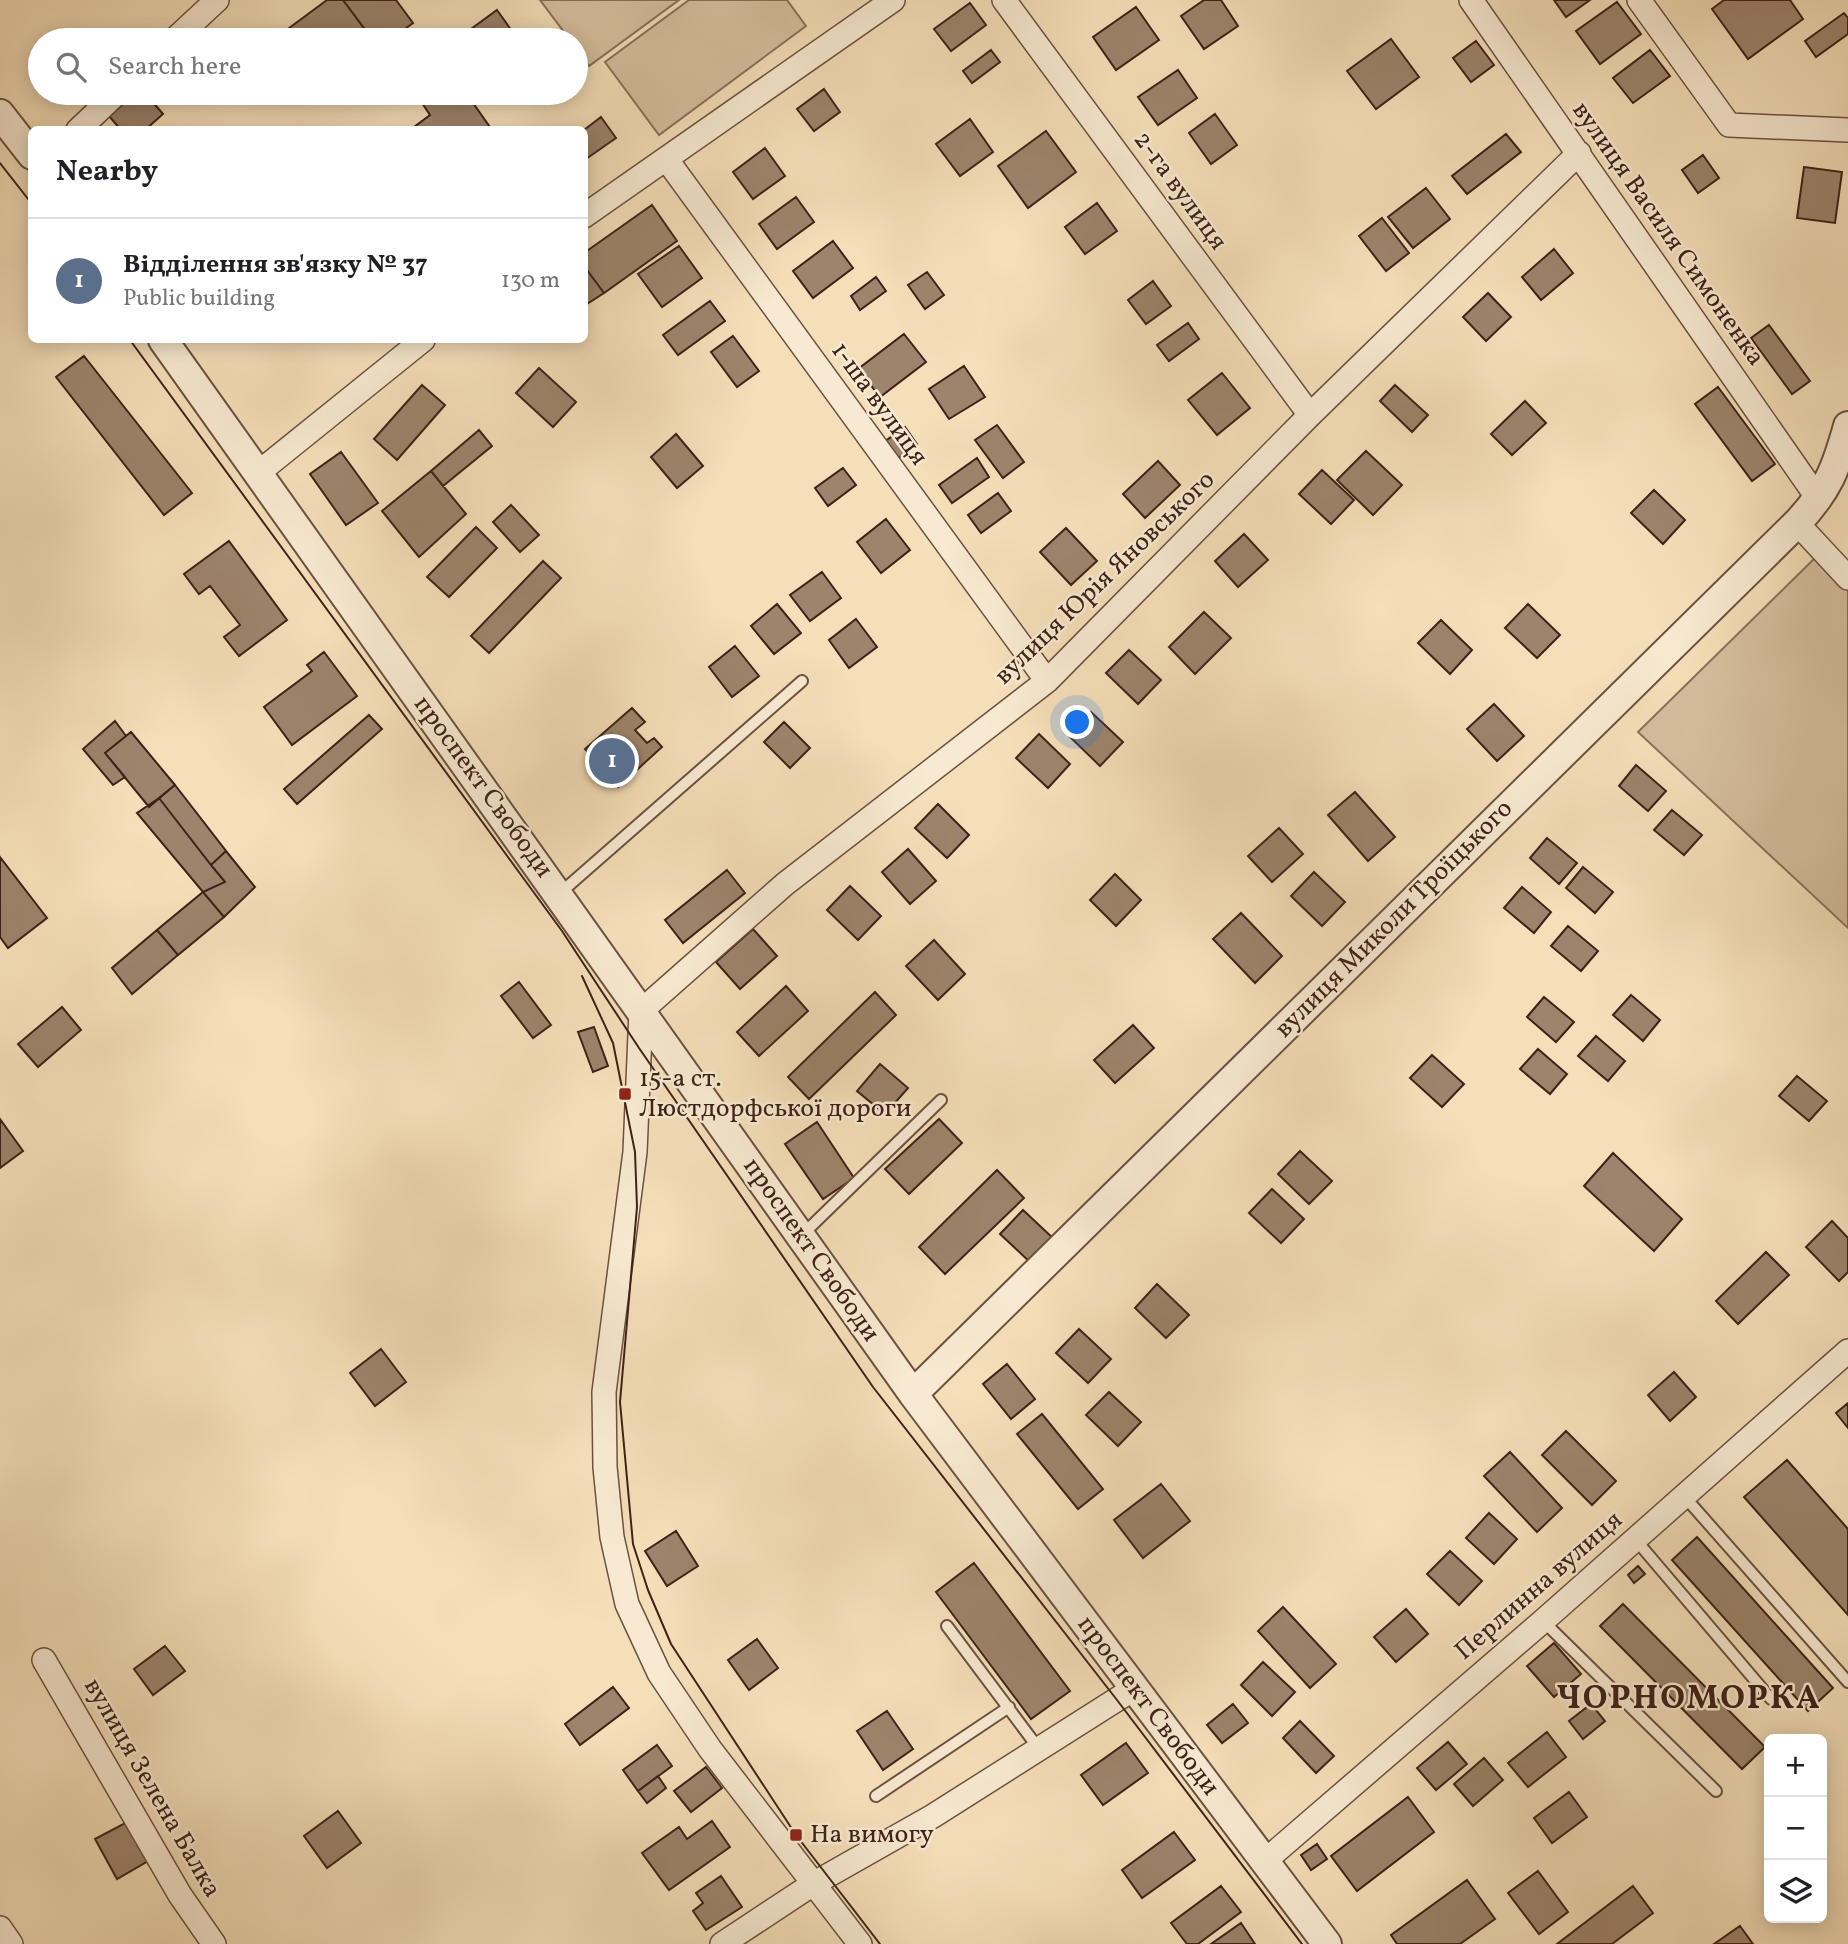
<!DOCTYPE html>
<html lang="en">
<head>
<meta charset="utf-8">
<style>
  :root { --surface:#fff; --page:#f6f6f6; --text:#202124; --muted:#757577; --line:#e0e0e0; --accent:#7c3aed }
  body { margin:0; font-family:Vollkorn,serif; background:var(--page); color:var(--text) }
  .controls { position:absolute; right:21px; bottom:21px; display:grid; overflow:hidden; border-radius:10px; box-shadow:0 4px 18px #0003 }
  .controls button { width:63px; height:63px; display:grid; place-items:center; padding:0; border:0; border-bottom:2px solid var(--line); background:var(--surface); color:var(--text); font:35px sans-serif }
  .you { position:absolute; left:1078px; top:723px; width:24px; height:24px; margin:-18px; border:5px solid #fff; border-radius:50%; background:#1a73e8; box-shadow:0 0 0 10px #1a73e833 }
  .badge { display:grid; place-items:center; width:46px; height:46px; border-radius:50%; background:var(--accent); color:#fff; font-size:23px; font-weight:700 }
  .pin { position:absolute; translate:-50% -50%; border:4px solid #fff; box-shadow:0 2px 7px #0006 }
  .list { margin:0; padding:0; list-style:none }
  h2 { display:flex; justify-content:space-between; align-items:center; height:91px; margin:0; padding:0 28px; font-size:30px }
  h2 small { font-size:23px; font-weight:400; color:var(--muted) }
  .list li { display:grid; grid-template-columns:46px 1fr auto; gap:21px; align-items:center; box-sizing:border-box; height:126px; padding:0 28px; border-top:2px solid var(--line) }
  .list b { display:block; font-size:26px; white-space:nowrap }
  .list p { margin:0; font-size:23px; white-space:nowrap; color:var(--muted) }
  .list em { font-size:23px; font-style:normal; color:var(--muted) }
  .icon { flex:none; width:38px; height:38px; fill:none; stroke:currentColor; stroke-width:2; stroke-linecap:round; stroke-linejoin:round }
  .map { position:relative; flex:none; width:1848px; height:1944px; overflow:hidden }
  .search { position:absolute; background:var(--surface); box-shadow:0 4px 18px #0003; left:28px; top:28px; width:560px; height:77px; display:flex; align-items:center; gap:18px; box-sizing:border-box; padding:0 24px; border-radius:38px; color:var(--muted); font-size:26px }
  .panel { position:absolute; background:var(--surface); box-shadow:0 4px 18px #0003; left:28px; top:126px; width:560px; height:217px; border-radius:10px }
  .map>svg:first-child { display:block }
  .green { fill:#d6bf9e; stroke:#8a705b; stroke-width:2 }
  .building { fill:#9d846c; stroke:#3d2218; stroke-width:2 }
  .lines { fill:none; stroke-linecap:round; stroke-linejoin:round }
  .service-casing { stroke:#6b5140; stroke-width:14 }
  .minor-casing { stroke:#6b5140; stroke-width:26 }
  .tertiary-casing { stroke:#6b5140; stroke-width:32 }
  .service { stroke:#f8ead2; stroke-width:10 }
  .minor { stroke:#f8ead2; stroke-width:23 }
  .tertiary { stroke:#f8ead2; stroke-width:28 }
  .tram { stroke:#3d2218; stroke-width:2 }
  .poi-dot { fill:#8f2418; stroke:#f8ead2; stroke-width:2.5 }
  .labels { text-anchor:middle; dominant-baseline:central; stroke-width:5; stroke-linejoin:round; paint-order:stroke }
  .street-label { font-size:26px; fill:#3d2218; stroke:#f8ead2 }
  .poi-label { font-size:26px; fill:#3d2218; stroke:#f8ead2; text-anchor:start }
  .district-label { font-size:33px; font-weight:bold; letter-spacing:2px; fill:#3d2218; stroke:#f8ead2 }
</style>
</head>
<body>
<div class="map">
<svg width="1848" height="1944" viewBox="0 0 1848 1944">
  <rect width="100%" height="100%" fill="#f5dfb9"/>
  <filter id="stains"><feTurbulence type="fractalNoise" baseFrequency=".00286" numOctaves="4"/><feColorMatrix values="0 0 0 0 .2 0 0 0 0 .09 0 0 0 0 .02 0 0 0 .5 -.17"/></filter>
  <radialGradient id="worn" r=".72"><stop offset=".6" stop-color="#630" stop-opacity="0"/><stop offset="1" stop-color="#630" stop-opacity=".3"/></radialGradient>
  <path class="green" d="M 540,0 L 679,0 L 589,66 L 576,48 L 576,40 L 570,40 Z
    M 689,0 L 787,0 L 806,26 L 659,135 L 605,62 Z
    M 1821,552 L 1848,583 L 1848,928 L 1638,732 Z"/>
  <path class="building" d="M 327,0 L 343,0 L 371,38 L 368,40 L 273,40 Z
    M 343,0 L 396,0 L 413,23 L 390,40 L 373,40 Z
    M 1204,0 L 1221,0 L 1238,26 L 1204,49 L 1181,16 Z
    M 1554,0 L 1590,0 L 1566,17 Z
    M 1724,0 L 1790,0 L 1803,19 L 1748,59 L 1712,9 Z
    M 1617,2 L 1641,34 L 1600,64 L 1576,31 Z
    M 970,3 L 986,25 L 951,51 L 934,29 Z
    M 1136,7 L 1159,40 L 1116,70 L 1093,37 Z
    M 497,10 L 514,34 L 506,40 L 456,40 Z
    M 1844,13 L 1848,18 L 1848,34 L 1816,57 L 1805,41 Z
    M 1391,39 L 1419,77 L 1376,109 L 1347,71 Z
    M 1476,41 L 1494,65 L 1471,82 L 1453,58 Z
    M 991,50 L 1000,62 L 972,83 L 963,71 Z
    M 1650,50 L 1670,76 L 1633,103 L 1613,78 Z
    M 1178,70 L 1197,98 L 1158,125 L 1138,97 Z
    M 824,89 L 840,112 L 814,131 L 797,109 Z
    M 136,93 L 145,93 L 163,114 L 145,130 L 121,130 L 109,116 Z
    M 424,93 L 466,93 L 492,130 L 410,130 L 430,115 L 418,97 Z
    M 1215,114 L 1237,145 L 1211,164 L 1189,133 Z
    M 601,117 L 616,138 L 586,159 L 584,130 Z
    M 970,119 L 993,152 L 960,176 L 936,144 Z
    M 1046,131 L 1076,172 L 1028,208 L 998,166 Z
    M 1506,134 L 1521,152 L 1467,194 L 1452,176 Z
    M 765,148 L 785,176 L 753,199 L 733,172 Z
    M 1703,155 L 1719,178 L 1698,193 L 1682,170 Z
    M 1804,167 L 1842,172 L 1835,223 L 1797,218 Z
    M 1426,188 L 1450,219 L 1413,248 L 1388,217 Z
    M 796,197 L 814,222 L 777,249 L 759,224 Z
    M 1097,203 L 1117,231 L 1085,254 L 1065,227 Z
    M 652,205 L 677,241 L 604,293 L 584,266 L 584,253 Z
    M 1382,218 L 1409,253 L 1386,271 L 1359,236 Z
    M 833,241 L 853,268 L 813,298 L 793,271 Z
    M 679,246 L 702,278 L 662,307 L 638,274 Z
    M 1554,249 L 1573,273 L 1541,300 L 1522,277 Z
    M 584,266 L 604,293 L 584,306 Z
    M 927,272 L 944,295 L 925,309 L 908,285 Z
    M 876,277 L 886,291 L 860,310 L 851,296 Z
    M 1153,281 L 1171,306 L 1146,324 L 1128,300 Z
    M 1488,293 L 1511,317 L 1486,341 L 1463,317 Z
    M 710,301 L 725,321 L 678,355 L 663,335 Z
    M 1188,323 L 1199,339 L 1169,361 L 1157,345 Z
    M 1769,325 L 1810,381 L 1792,394 L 1751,338 Z
    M 904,334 L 926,362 L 880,397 L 858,369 Z
    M 733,336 L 759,371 L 737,387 L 711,352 Z
    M 84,356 L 192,493 L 164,515 L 56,377 Z
    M 964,366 L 985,397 L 949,419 L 929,389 Z
    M 539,368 L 576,402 L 553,427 L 516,393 Z
    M 1222,373 L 1250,408 L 1217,435 L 1188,400 Z
    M 422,385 L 445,405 L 397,460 L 374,439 Z
    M 1395,385 L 1428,415 L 1412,432 L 1380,401 Z
    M 1718,387 L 1775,464 L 1752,481 L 1695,404 Z
    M 1525,401 L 1546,423 L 1512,455 L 1491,434 Z
    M 997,425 L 1024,462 L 1003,478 L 975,440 Z
    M 905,427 L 917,444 L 897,459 L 884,442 Z
    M 479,430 L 492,446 L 443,486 L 431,471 Z
    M 676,434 L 703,466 L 677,488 L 651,457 Z
    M 1366,451 L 1402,485 L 1373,515 L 1337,480 Z
    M 341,452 L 378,503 L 346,525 L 310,474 Z
    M 977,458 L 989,477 L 952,503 L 939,485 Z
    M 1158,461 L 1180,485 L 1145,518 L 1123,494 Z
    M 843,468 L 856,485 L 828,506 L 815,488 Z
    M 1322,470 L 1354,500 L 1331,524 L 1299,494 Z
    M 431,471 L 466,514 L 419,557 L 382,511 Z
    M 1654,490 L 1685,520 L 1663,544 L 1631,513 Z
    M 998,493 L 1011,511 L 981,533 L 968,515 Z
    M 511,505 L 539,535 L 520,552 L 493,522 Z
    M 886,519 L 910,550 L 881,573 L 857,542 Z
    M 476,527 L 497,548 L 449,597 L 427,577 Z
    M 1066,528 L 1097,561 L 1071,585 L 1040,552 Z
    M 1244,534 L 1268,560 L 1238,587 L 1215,561 Z
    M 229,541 L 287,620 L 239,656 L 224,637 L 240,625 L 210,586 L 199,594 L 184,574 Z
    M 543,561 L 561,578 L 489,653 L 471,636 Z
    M 822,572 L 841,598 L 810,621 L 790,595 Z
    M 777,604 L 801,633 L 774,654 L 751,626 Z
    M 1528,604 L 1560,635 L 1537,658 L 1505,628 Z
    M 1204,612 L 1231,638 L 1195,674 L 1169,647 Z
    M 856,619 L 877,647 L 849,668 L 829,640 Z
    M 1441,620 L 1472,650 L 1450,674 L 1418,643 Z
    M 735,646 L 759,676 L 732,697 L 709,667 Z
    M 1129,650 L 1161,680 L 1138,704 L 1106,673 Z
    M 324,652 L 357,696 L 292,745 L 264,707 L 312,671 L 307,665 Z
    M 1494,704 L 1524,736 L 1497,761 L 1467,729 Z
    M 632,708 L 645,722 L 635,730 L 647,743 L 654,738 L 662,747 L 618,787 L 609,778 L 615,773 L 602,758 L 598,762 L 585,749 Z
    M 1091,712 L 1123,742 L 1100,766 L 1069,736 Z
    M 369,715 L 382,729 L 297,804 L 284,789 Z
    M 115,721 L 126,736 L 105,753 L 125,777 L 113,785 L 83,749 Z
    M 784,722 L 810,748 L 790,768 L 764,742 Z
    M 131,732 L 175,785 L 149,807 L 105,753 Z
    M 1039,734 L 1070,764 L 1048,788 L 1016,758 Z
    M 1636,765 L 1666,791 L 1648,811 L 1619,786 Z
    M 175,785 L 226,851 L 211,865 L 159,798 Z
    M 1355,792 L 1395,837 L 1368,861 L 1328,815 Z
    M 159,798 L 211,865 L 225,882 L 203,892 L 137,813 Z
    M 938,804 L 969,835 L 947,858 L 915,828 Z
    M 1672,810 L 1702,835 L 1684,855 L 1654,830 Z
    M 1279,828 L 1303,854 L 1272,882 L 1248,856 Z
    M 1547,838 L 1577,863 L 1559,884 L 1530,858 Z
    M 908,849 L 936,881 L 910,904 L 882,872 Z
    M 226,851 L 255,887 L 224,917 L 203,892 L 225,882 L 211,865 Z
    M 0,857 L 47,918 L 8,948 L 0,937 Z
    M 1583,867 L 1613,892 L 1595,913 L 1566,888 Z
    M 727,870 L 745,893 L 683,943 L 665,920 Z
    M 1314,872 L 1345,902 L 1322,926 L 1291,896 Z
    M 1115,874 L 1141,900 L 1116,926 L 1090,900 Z
    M 850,886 L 881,916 L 858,940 L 827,910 Z
    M 1522,887 L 1551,912 L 1534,933 L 1504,908 Z
    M 203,892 L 224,917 L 178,955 L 157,930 Z
    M 1241,913 L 1282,956 L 1255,983 L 1213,939 Z
    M 1568,926 L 1598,951 L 1581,971 L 1551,946 Z
    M 753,929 L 777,956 L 740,989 L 716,962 Z
    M 157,930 L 178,955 L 132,994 L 112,968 Z
    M 934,940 L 965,974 L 938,1000 L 906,966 Z
    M 519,982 L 551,1025 L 533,1038 L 501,996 Z
    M 786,986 L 808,1011 L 759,1056 L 737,1032 Z
    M 875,992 L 896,1015 L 809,1099 L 788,1077 Z
    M 1631,995 L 1660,1020 L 1643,1041 L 1613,1015 Z
    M 1544,997 L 1574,1022 L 1556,1042 L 1527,1017 Z
    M 62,1007 L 81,1030 L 38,1067 L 18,1044 Z
    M 1133,1025 L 1154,1048 L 1115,1083 L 1094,1060 Z
    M 594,1027 L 608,1066 L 593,1072 L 578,1032 Z
    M 1596,1036 L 1625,1061 L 1608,1081 L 1578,1056 Z
    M 1538,1049 L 1567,1074 L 1550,1094 L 1520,1069 Z
    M 1432,1055 L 1464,1084 L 1442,1107 L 1410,1078 Z
    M 880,1064 L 908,1088 L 885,1114 L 857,1091 Z
    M 1797,1076 L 1827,1101 L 1809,1121 L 1779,1096 Z
    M 0,1119 L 23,1151 L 0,1168 Z
    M 939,1119 L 962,1143 L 909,1194 L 885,1169 Z
    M 817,1122 L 854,1178 L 823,1199 L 785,1144 Z
    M 1300,1151 L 1332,1181 L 1309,1204 L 1278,1174 Z
    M 1613,1153 L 1682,1219 L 1654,1251 L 1584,1186 Z
    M 997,1170 L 1024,1198 L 945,1274 L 919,1247 Z
    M 1272,1189 L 1304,1219 L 1281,1243 L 1249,1213 Z
    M 1023,1210 L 1055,1240 L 1032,1264 L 1000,1234 Z
    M 1832,1221 L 1848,1238 L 1848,1272 L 1839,1281 L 1806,1247 Z
    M 1766,1252 L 1789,1275 L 1738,1324 L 1716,1301 Z
    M 1157,1284 L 1189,1315 L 1166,1338 L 1135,1308 Z
    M 1079,1329 L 1111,1359 L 1088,1383 L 1056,1353 Z
    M 381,1349 L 406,1382 L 375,1406 L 350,1373 Z
    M 1007,1364 L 1035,1399 L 1011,1419 L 983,1384 Z
    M 1674,1372 L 1696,1397 L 1670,1421 L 1648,1395 Z
    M 1109,1392 L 1141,1422 L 1118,1446 L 1086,1415 Z
    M 1848,1403 L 1848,1428 L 1836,1413 Z
    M 1042,1414 L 1103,1489 L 1078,1509 L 1017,1434 Z
    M 1566,1431 L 1616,1481 L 1592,1505 L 1542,1455 Z
    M 1510,1452 L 1562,1508 L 1537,1532 L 1484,1476 Z
    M 1787,1460 L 1848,1529 L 1848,1615 L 1744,1497 Z
    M 1161,1484 L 1190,1521 L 1143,1558 L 1114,1520 Z
    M 1489,1513 L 1517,1539 L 1494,1564 L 1466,1538 Z
    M 676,1531 L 698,1566 L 667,1586 L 645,1551 Z
    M 1697,1537 L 1833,1688 L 1808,1711 L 1672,1560 Z
    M 1450,1551 L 1482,1581 L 1459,1605 L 1427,1574 Z
    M 974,1563 L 1070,1691 L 1031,1719 L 936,1592 Z
    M 1638,1566 L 1645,1574 L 1634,1583 L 1628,1575 Z
    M 1623,1604 L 1765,1747 L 1742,1769 L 1600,1626 Z
    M 1283,1607 L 1336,1664 L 1310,1688 L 1258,1631 Z
    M 1406,1609 L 1428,1634 L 1396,1662 L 1374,1637 Z
    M 757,1639 L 778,1668 L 749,1690 L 728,1660 Z
    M 1554,1643 L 1581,1674 L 1554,1697 L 1527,1666 Z
    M 165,1646 L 185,1671 L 153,1695 L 134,1669 Z
    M 1263,1662 L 1295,1692 L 1272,1716 L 1241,1685 Z
    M 613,1687 L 629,1708 L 580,1745 L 565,1724 Z
    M 1233,1704 L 1248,1723 L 1222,1743 L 1207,1725 Z
    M 1591,1704 L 1605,1721 L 1583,1739 L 1569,1721 Z
    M 887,1711 L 913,1749 L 883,1770 L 857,1731 Z
    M 1300,1721 L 1334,1756 L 1316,1773 L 1283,1738 Z
    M 1547,1732 L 1566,1757 L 1528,1787 L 1508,1763 Z
    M 1448,1742 L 1467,1764 L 1436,1790 L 1417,1768 Z
    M 1126,1743 L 1148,1773 L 1103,1805 L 1081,1775 Z
    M 657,1745 L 672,1766 L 638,1791 L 623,1770 Z
    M 1484,1758 L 1503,1780 L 1473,1806 L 1454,1784 Z
    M 706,1767 L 722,1788 L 691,1812 L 674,1791 Z
    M 658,1776 L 666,1788 L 647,1803 L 638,1791 Z
    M 1569,1792 L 1587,1817 L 1552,1843 L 1534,1818 Z
    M 1408,1797 L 1434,1832 L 1357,1891 L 1331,1856 Z
    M 338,1811 L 361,1843 L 327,1868 L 304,1836 Z
    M 712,1821 L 730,1847 L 669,1890 L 642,1853 L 679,1827 L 687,1839 Z
    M 127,1822 L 148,1861 L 117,1879 L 95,1839 Z
    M 1174,1832 L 1195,1860 L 1142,1898 L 1122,1870 Z
    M 1317,1844 L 1327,1859 L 1311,1870 L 1301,1855 Z
    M 1538,1871 L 1568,1912 L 1539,1934 L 1508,1893 Z
    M 721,1876 L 742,1907 L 706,1930 L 693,1911 L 703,1903 L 696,1893 Z
    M 1467,1880 L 1495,1919 L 1460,1944 L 1397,1944 L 1391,1935 Z
    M 1221,1886 L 1241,1912 L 1198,1944 L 1187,1944 L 1171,1923 Z
    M 1633,1886 L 1653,1913 L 1612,1944 L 1557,1944 Z
    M 1241,1923 L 1255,1944 L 1211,1944 Z
    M 1740,1926 L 1753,1944 L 1714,1944 Z"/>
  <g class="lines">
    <g class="service-casing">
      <path id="service" d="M 559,894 L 802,681
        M 801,1236 L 941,1100
        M 1684,1496 L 1848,1682
        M 1635,1539 L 1771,1699
        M 1543,1621 L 1716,1791
        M 947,1626 L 1039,1749
        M 876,1796 L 1009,1707"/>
    </g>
    <g class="minor-casing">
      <path id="minor" d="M 1004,0 L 1310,415
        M 1471,0 L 1819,500
        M 1639,0 L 1729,125 L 1848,130
        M 174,40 L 217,0
        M 78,130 L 117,93
        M 667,160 L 1047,681
        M 584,216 L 893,0
        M 258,473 L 423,340
        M 1797,523 L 1848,578
        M 44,1660 L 180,1895 L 214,1944
        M 1266,1860 L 1543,1621 L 1848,1351
        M 0,1928 L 11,1944
        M 722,1944 L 813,1884 L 933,1816 L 1135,1688
        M 860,1944 L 710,1749 L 659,1673 L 627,1604 L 612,1537 L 605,1467 L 604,1392 L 635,1152 L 641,1011 L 785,884 L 1047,681 L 1310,415 L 1579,153"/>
    </g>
    <g class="tertiary-casing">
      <path id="tertiary" d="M 0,114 L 32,155
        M 163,340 L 913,1394 L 1327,1944
        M 913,1394 L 1797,523 C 1828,490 1836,469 1848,426"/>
    </g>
    <use href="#service" class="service"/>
    <use href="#minor" class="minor"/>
    <use href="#tertiary" class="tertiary"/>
    <path class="tram" d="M 0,163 L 32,204
      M 130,340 L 562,931 L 639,1048 L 873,1387 L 1117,1700 L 1302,1944
      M 582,976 L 613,1043 L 635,1152 L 637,1207 L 620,1402 L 633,1544 L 648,1590 L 671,1644 L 796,1835 L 880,1944"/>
  </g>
  <g class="poi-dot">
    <rect x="618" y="1087" width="14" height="14" rx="3.5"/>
    <rect x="789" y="1828" width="14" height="14" rx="3.5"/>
  </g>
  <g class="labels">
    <g class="street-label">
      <text transform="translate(1180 191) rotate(54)">2-га вулиця</text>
      <text transform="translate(1668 234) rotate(55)">вулиця Василя Симоненка</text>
      <text transform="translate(879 404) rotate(54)">1-ша вулиця</text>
      <text transform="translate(1105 578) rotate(-44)">вулиця Юрія Яновського</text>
      <text transform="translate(483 787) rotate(54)">проспект Свободи</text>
      <text transform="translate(1394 919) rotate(-45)">вулиця Миколи Троїцького</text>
      <text transform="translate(811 1250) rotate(55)">проспект Свободи</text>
      <text transform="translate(1539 1586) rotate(-41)">Перлинна вулиця</text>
      <text transform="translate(1148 1706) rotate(53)">проспект Свободи</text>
      <text transform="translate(152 1788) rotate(60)">вулиця Зелена Балка</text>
    </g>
    <g class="poi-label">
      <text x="639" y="1079">15-а ст.<tspan x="639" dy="30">Люстдорфської дороги</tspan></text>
      <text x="810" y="1835">На вимогу</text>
    </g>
    <g class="district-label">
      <text x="1689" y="1700">ЧОРНОМОРКА</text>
    </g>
  </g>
  <rect width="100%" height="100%" filter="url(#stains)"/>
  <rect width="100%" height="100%" fill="url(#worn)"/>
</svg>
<div class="controls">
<button>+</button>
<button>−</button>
<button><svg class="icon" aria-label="layers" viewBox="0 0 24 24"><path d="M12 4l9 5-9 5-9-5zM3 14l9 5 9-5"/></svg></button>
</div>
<div class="you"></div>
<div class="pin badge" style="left:612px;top:761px;background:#5c6f8a">1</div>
<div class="search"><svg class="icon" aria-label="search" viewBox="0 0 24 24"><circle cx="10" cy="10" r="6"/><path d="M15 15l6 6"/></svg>Search here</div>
<section class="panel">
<h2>Nearby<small></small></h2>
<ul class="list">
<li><span class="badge" style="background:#5c6f8a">1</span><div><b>Відділення зв'язку № 37</b><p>Public building</p></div><em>130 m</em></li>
</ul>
</section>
</div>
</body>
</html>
